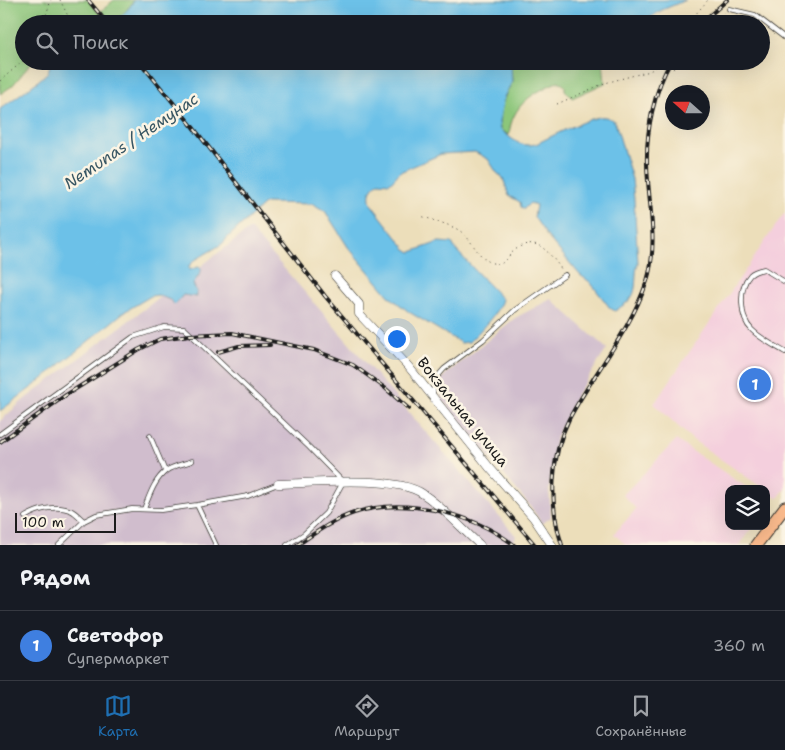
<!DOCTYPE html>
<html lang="ru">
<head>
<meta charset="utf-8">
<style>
  :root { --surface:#171b24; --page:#20242c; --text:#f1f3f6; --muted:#9ea1a6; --line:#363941; --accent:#1f6fb2 }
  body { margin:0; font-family:"Shantell Sans",sans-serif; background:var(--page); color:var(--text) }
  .controls { position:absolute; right:15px; bottom:15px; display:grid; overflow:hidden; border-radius:10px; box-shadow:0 5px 20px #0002 }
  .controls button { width:45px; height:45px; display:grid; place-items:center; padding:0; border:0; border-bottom:1px solid var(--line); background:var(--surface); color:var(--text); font:25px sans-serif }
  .compass { position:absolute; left:665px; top:85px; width:45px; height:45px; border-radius:50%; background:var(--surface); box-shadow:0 5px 20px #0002; rotate:291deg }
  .scale { position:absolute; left:15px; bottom:12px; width:101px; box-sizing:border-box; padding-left:5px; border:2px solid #1c1c1c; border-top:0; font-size:14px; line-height:18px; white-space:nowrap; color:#1c1c1c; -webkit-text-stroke:4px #fcf5e5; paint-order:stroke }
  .you { position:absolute; left:396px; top:338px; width:18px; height:18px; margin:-12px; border:4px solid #fff; border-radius:50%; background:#1a73e8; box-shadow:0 0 0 8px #1a73e833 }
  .badge { display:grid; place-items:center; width:32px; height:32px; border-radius:50%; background:var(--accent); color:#fff; font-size:16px; font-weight:700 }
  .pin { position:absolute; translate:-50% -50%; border:2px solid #fff; box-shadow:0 1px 5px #0006 }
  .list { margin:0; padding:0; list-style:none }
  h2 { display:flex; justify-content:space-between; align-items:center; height:65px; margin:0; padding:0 20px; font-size:21px }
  h2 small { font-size:16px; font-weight:400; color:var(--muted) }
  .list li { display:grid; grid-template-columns:32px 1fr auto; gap:15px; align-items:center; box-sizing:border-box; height:70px; padding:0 20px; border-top:1px solid var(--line) }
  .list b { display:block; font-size:19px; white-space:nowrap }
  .list p { margin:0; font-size:16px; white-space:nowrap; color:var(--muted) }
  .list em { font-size:16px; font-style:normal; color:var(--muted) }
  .icon { flex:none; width:28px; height:28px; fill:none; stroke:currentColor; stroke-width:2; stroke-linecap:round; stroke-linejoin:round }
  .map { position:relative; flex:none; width:785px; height:545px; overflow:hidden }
  .search { position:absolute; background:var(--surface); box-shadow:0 5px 20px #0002; left:15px; right:15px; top:15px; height:55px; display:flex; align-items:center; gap:12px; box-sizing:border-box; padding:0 18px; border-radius:28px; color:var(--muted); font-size:19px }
  .sheet { height:135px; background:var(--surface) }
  nav { display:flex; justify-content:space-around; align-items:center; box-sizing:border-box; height:70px; border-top:1px solid var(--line); background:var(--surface); font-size:14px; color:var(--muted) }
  nav a { display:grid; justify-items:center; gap:2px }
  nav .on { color:var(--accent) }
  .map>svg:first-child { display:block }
  .built { fill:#f4cfdd }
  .industrial { fill:#d0bdcd }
  .green { fill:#8cc67a; stroke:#54714b }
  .water { fill:#6cc1e8; stroke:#446e82 }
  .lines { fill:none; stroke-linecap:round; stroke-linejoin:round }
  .lane-casing { stroke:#3b3934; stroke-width:5.5 }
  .street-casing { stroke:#3b3934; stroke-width:9 }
  .primary-casing { stroke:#3b3934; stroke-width:13 }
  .path { stroke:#3b3934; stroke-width:1; stroke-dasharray:1 4; stroke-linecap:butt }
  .lane { stroke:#fff; stroke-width:4 }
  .street { stroke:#fff; stroke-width:8 }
  .primary { stroke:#fbbb8d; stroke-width:11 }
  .rail-casing { stroke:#1c1c1c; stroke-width:4 }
  .rail { stroke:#fcf5e5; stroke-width:2; stroke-dasharray:5.5; stroke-linecap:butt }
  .labels { text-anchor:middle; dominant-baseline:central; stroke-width:5; stroke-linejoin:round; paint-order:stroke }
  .street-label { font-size:15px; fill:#1c1c1c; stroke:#fcf5e5 }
  .water-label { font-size:16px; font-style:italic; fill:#385663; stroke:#fcf5e5 }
</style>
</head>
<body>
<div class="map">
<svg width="785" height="545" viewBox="0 0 785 545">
  <rect width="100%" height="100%" fill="#fcf5e5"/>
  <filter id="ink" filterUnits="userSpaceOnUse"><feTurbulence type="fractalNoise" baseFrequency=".02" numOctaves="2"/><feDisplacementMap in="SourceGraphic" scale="10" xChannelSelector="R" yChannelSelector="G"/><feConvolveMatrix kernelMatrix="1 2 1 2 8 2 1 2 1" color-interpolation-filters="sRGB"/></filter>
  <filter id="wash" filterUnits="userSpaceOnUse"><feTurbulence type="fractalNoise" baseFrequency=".0096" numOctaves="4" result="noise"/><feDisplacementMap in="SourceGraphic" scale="20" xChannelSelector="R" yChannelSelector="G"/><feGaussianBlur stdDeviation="1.12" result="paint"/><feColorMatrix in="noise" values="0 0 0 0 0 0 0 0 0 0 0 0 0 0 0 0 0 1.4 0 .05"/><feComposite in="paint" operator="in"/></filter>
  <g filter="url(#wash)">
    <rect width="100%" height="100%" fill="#ecdeba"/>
    <path class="built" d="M 785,212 L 785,489 L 778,498 L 766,490 L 766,489 L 764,489 L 693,440 L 654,404 Z
      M 676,440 L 749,489 L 729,489 L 729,526 L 753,526 L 739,545 L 626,545 L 614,534 L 636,509 L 623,495 Z"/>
    <path class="industrial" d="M 250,229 L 516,536 L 512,545 L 0,545 L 0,421 L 25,399 Z
      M 551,299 L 607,349 L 576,396 L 556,438 L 549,490 L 551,517 L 542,524 L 531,507 L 442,400 L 438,384 L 445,375 L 515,318 Z"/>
    <path class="green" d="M 0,0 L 88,0 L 99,13 L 114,0 L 134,0 C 129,10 119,18 110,24 L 24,24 L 24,61 L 33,61 L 12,86 L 0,94 Z
      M 513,61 C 533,61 551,64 571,65 L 576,61 L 603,61 L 605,83 L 572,98 L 565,90 L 565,86 L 559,81 C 533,93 512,104 509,135 L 500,130 C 497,111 504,98 512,82 L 511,71 L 511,63 Z"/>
    <path class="water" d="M 134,0 L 686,0 L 662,10 L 640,24 L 110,24 C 119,18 129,10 134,0 Z
      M 51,61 L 511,61 L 512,82 L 504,97 L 499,122 L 500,130 C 514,139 518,148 536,144 C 550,137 587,118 601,117 C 606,116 611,119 615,122 L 632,179 L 634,199 L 638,263 C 634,273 638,290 631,298 C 628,303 620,307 615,311 L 610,308 L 590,282 L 580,275 L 547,236 L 534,217 L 536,205 L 530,203 L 524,209 L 521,207 L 520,202 L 509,196 L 503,178 L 497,173 L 488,159 L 475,152 L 441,154 L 400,172 L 390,183 L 379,182 C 370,188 368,194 371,204 L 406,249 L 411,252 L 439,242 L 452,243 L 456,250 L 502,299 C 500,311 478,333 469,342 L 461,343 L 409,312 L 390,297 L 348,247 L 325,211 L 313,204 L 265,203 L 228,237 L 222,244 L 195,260 L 189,266 L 189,270 L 198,267 L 201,268 L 201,272 L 193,284 L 196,290 L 197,297 L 183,295 L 175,305 L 170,300 L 158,295 L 151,296 L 124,312 L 35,385 L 0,411 L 0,109 L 37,82 L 48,72 Z"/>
  </g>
  <g filter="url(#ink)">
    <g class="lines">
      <g class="lane-casing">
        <path id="lane" d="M 729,9 L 755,15 L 785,38
          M 785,282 L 764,269 C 759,270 754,271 750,275 C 738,288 740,319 752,330 C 761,339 775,346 785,352
          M 433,396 L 434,383 L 437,377 L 444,369 L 483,340 L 515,310 L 565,275
          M 0,434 L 133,337 L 164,327 L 184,328 L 309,447 L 343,482 L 326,513 L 304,534 L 287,545
          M 150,436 L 165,471
          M 197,505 L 216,545
          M 144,509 C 149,497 154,480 166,471 C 172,466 184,464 192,461
          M 25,517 C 38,509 57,504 72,511 C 76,513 80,518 84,521
          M 59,545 L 84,521 L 96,515 L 132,509 L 161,510 L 197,505 L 248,496 L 278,484"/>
      </g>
      <g class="street-casing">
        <path id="street" d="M 335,276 L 359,304 L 359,314 L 408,366 L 489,467 L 533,517 L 552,545
          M 278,484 C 312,483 396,475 423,494 C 443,507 462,529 480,545"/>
      </g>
      <g class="primary-casing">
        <path id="primary" d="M 756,545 L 785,507"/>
      </g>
      <path class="path" d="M 60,0 L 68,16 L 68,24
        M 43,24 L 51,0
        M 687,24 L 708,0
        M 713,24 L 726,12
        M 659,61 L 658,65 L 667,69 L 676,68 L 682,61
        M 0,81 L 24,60
        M 557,104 L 605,83 L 650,71 L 658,65
        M 419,215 C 430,220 450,224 460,231 C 475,241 479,265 501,264 C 506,260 510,254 515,250 C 537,233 550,254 562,270"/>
      <use href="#lane" class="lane"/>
      <use href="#street" class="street"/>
      <use href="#primary" class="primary"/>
      <g class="rail-casing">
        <path id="rail" d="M 88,0 L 108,24
          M 700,24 L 727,0
          M 139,61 L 189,122 L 325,296 L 535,545
          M 218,352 L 239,346 L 270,345
          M 0,442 L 66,395 L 138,350 L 160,339 L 190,335 L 232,333 L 314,350 L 353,365 L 385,388 L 409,409
          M 297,545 C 315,533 333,520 354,513 C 403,496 473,513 514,545
          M 562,545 C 549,505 550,457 569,419 C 594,372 630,332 647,281 C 659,242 648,203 647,164 C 646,130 654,91 671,61"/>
      </g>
      <use href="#rail" class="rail"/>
    </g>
  </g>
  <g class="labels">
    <g class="street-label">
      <text transform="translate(463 412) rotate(51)">Вокзальная улица</text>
    </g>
    <g class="water-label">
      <text transform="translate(131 141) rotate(-34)">Nemunas / Немунас</text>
    </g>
  </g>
</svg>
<div class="controls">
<button><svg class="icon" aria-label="layers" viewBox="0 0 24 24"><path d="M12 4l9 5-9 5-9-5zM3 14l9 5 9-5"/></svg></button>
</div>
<svg class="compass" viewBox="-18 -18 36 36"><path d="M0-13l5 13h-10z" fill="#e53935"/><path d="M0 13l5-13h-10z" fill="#9ea1a6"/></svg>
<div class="scale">100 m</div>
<div class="you"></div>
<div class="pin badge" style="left:755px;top:384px;background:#3f7fe0">1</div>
<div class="search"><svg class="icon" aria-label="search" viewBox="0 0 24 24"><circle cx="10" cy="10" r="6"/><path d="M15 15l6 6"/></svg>Поиск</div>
</div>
<section class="sheet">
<h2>Рядом<small></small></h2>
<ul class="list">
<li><span class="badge" style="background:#3f7fe0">1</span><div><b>Светофор</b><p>Супермаркет</p></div><em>360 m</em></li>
</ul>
</section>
<nav>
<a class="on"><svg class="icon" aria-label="map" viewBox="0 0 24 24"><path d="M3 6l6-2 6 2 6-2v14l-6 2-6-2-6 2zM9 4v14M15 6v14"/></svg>Карта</a>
<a><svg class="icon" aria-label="directions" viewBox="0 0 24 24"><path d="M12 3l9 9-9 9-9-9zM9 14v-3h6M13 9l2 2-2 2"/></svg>Маршрут</a>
<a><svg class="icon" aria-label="saved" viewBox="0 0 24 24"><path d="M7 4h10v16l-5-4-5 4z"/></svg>Сохранённые</a>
</nav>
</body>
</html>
